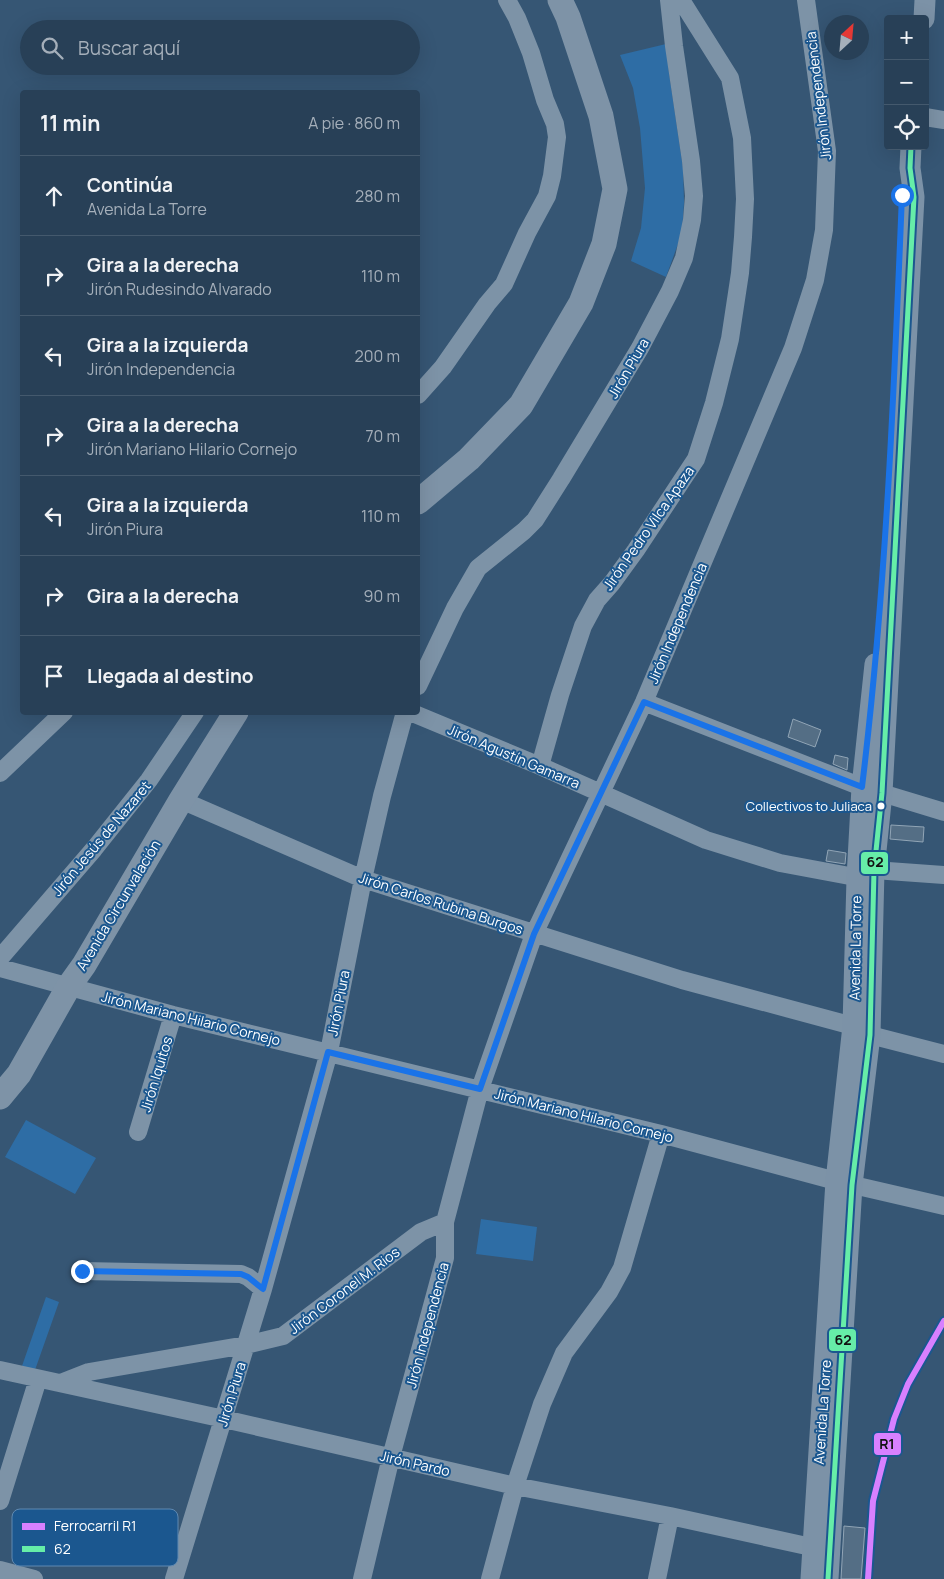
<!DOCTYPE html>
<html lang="es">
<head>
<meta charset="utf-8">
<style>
  :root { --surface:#284057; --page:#30475d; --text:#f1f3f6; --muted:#a5afba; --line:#44596d }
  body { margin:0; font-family:Manrope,sans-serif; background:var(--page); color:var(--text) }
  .controls { position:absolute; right:15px; top:15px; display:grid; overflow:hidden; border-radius:5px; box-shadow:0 5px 20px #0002 }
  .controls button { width:45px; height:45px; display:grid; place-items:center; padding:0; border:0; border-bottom:1px solid var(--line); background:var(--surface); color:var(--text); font:25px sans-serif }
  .compass { position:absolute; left:824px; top:15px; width:45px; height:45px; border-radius:50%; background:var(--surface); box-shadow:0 5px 20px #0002; rotate:26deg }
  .stop { position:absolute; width:15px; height:15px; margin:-11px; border:4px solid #1a73e8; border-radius:50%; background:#fff }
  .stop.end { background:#1a73e8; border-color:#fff; box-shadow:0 1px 5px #0008 }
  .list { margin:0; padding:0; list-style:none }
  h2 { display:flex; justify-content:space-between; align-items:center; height:65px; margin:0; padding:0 20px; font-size:21px }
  h2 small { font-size:16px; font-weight:400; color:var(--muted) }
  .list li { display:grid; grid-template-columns:32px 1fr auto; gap:15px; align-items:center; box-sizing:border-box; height:80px; padding:0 20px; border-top:1px solid var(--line) }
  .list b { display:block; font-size:19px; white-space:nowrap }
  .list p { margin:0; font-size:16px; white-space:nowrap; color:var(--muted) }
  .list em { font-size:16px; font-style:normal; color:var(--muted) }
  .icon { flex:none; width:28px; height:28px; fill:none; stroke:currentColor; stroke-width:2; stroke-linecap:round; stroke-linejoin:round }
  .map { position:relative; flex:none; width:944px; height:1579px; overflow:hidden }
  .search { position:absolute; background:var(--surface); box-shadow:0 5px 20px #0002; left:20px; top:20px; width:400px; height:55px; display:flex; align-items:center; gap:12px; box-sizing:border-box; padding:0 18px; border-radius:28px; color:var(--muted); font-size:19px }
  .panel { position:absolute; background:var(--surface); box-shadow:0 5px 20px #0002; left:20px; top:90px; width:400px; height:625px; border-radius:5px }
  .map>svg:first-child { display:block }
  .green { fill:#2e6da5 }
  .building { fill:#546e85; stroke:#91a5b6 }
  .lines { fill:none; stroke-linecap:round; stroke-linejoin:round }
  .minor { stroke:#7d93a7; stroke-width:18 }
  .major { stroke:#7c92a7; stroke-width:21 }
  .highway { stroke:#7e93a7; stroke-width:25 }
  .bus-1-casing { stroke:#1b578f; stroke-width:9 }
  .bus-1 { stroke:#66eda8; stroke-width:5 }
  .rail-1-casing { stroke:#1b578f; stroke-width:10 }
  .rail-1 { stroke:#d880ff; stroke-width:6 }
  .route { stroke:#1a73e8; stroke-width:6 }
  .bus-dot { fill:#fff; stroke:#1b578f; stroke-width:2 }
  .labels { text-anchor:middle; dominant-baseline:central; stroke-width:4; stroke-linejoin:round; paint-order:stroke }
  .bus-label { font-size:13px; fill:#fff; stroke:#1b578f; text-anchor:end }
  .street-label { font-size:14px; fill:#fff; stroke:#1b578f }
  .key { fill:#1b578f; stroke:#5f89b1; stroke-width:1 }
  .key-label { font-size:14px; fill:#fff }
  .line-badge { stroke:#1b578f; stroke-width:2 }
  .pale-badge-label { font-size:14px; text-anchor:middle; font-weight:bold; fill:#111 }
</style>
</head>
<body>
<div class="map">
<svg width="944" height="1579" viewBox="0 0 944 1579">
  <rect width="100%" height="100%" fill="#365674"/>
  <path class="green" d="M 666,44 L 669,73 L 683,168 L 684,202 L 682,233 L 666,277 L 631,261 L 641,228 L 645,188 L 640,128 L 633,88 L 620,55 Z
    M 26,1120 L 96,1158 L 75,1194 L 5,1157 Z
    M 481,1219 L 537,1227 L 533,1261 L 476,1254 Z
    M 46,1297 L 59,1302 L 35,1370 L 22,1366 Z"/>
  <path class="building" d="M 793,719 L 821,730 L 815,747 L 788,737 Z
    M 835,755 L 848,758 L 847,770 L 833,764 Z
    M 891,825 L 924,827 L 923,842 L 890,839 Z
    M 828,850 L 846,853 L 845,864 L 826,861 Z
    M 844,1526 L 865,1528 L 861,1579 L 841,1579 Z"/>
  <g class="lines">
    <path class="minor" d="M 925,117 L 944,120
      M 418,395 L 443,367 L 487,304 L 504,284 L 527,233 L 547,196 L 552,176 L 557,137 L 555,124 L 545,100 L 531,53 L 517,18 L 507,0
      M 418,686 L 455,608 L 478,568 L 524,531 L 535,520 L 561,479 L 640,348 L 670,291 L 684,258 L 692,220 L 694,196 L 691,161 L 674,46 L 669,0
      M 644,702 L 862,787 L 944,812
      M 410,712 L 540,766 L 706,840 L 780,863 L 871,880
      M 540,766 L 560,695 L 583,626 L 597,600 L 612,583 L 636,550 L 696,459 L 714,403 L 730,339 L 740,273 L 743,237 L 745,199 L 742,138 L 730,78 L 681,0
      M 0,773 L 64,712
      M 181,800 L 363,879 L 682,980 L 853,1026 L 870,1035 L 944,1054
      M 874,870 L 944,875
      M 0,958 L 94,849 L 149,780 L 195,712
      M 0,968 L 173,1015 L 661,1134 L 836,1181 L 944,1206
      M 138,1132 L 173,1015
      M 82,1271 L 241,1274 L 248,1277 L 263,1289
      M 0,1370 L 224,1419 L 515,1486 L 670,1516 L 825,1550
      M 61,1383 L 89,1372 L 246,1345 L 283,1336 L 421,1232 L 445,1222
      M 0,1501 L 38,1379
      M 0,1570 L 34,1579
      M 174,1579 L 263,1289 L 329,1052 L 363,879 L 382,796 L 405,712
      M 362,1579 L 391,1457 L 445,1258 L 445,1222 L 480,1089 L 534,934 L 644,702 L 793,348 L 815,280 L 824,230 L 827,151 L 806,0
      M 490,1579 L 515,1486 L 542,1404 L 564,1353 L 609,1292 L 622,1268 L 661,1134
      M 657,1579 L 670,1516"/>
    <path class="major" d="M 924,19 L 925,0
      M 811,1579 L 836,1181 L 853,1026 L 857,878 L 862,787 L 875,664
      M 828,1579 L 852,1185 L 870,1035 L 874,870 L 882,793 L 914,197 L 910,168 L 911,146"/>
    <path class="highway" d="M 418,502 L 469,459 L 521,405 L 581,303 L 604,244 L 615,189 L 601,116 L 568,17 L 560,0
      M 0,1097 L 19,1074 L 69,986 L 84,965 L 181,800 L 236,712"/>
    <g class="bus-1-casing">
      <path id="bus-1" d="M 828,1579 L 852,1185 L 870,1035 L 874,870 L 882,793 L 914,197 L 910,168 L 911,146"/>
    </g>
    <use href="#bus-1" class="bus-1"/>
    <g class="rail-1-casing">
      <path id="rail-1" d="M 868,1579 L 873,1501 L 894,1419 L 908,1384 L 944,1321"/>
    </g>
    <use href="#rail-1" class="rail-1"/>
  </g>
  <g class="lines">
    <path class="route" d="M 82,1271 L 241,1274 L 248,1277 L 263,1289 L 328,1052 L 480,1089 L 534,934 L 644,702 L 862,787 C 886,590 894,392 902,195"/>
  </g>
  <circle class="bus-dot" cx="881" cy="806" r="4.5"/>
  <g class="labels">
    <g class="bus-label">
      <text x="872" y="806">Collectivos to Juliaca</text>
    </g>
    <g class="street-label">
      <text transform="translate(818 96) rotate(-97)">Jirón Independencia</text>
      <text transform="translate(628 368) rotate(-60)">Jirón Piura</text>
      <text transform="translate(648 528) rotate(-55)">Jirón Pedro Vilca Apaza</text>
      <text transform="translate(677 623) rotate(-67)">Jirón Independencia</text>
      <text transform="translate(514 756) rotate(23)">Jirón Agustín Gamarra</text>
      <text transform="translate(101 838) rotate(-50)">Jirón Jesús de Nazaret</text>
      <text transform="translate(441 903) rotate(18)">Jirón Carlos Rubina Burgos</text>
      <text transform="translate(118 905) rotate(-59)">Avenida Circunvalación</text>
      <text transform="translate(855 948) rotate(-89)">Avenida La Torre</text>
      <text transform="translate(338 1003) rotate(-79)">Jirón Piura</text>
      <text transform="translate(191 1018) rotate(14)">Jirón Mariano Hilario Cornejo</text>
      <text transform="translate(156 1074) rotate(-73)">Jirón Iquitos</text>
      <text transform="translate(584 1115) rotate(14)">Jirón Mariano Hilario Cornejo</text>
      <text transform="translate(344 1290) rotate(-37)">Jirón Coronel M. Rios</text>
      <text transform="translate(427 1325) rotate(-75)">Jirón Independencia</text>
      <text transform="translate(231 1394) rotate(-73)">Jirón Piura</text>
      <text transform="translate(822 1412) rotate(-86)">Avenida La Torre</text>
      <text transform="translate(415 1463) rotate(13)">Jirón Pardo</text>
    </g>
  </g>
  <rect x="12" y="1509" width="166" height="57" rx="8" class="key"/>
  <rect x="22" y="1523" width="23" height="7" fill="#d880ff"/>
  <rect x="22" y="1546" width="23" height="6" fill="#66eda8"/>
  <g class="key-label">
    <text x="54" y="1531">Ferrocarril R1</text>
    <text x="54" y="1554">62</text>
  </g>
  <g class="line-badge">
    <rect x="860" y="851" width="29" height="24" rx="5" fill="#66eda8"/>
    <rect x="828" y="1328" width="29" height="24" rx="5" fill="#66eda8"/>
    <rect x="873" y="1432" width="29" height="24" rx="5" fill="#d880ff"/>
  </g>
  <g class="pale-badge-label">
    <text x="875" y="867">62</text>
    <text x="843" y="1345">62</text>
    <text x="887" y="1449">R1</text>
  </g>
</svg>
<div class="controls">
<button>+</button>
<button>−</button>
<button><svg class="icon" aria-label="locate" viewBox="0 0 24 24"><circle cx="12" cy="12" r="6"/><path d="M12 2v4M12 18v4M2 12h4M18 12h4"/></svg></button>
</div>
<svg class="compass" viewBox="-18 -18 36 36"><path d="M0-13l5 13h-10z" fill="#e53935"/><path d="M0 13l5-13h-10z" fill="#a5afba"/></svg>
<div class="stop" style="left:902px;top:195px"></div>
<div class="stop end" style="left:82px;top:1271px"></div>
<div class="search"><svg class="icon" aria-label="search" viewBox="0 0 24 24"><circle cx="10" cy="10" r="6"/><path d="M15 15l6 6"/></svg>Buscar aquí</div>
<section class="panel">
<h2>11 min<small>A pie · 860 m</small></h2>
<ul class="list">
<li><svg class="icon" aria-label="ahead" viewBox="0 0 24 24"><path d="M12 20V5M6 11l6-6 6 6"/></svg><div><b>Continúa</b><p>Avenida La Torre</p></div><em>280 m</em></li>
<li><svg class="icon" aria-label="right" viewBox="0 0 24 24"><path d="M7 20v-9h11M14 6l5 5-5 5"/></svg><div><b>Gira a la derecha</b><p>Jirón Rudesindo Alvarado</p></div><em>110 m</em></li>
<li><svg class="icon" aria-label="left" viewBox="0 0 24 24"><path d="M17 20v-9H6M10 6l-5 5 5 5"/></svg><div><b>Gira a la izquierda</b><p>Jirón Independencia</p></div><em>200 m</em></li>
<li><svg class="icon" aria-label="right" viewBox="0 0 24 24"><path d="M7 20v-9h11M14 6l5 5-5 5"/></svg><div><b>Gira a la derecha</b><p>Jirón Mariano Hilario Cornejo</p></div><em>70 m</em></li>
<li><svg class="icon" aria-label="left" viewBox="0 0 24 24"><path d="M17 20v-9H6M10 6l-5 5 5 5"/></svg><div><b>Gira a la izquierda</b><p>Jirón Piura</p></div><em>110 m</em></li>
<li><svg class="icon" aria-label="right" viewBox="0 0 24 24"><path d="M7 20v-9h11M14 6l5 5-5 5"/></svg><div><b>Gira a la derecha</b></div><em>90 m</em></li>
<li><svg class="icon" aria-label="arrive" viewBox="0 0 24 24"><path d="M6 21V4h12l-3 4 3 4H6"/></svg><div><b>Llegada al destino</b></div></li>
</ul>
</section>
</div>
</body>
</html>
